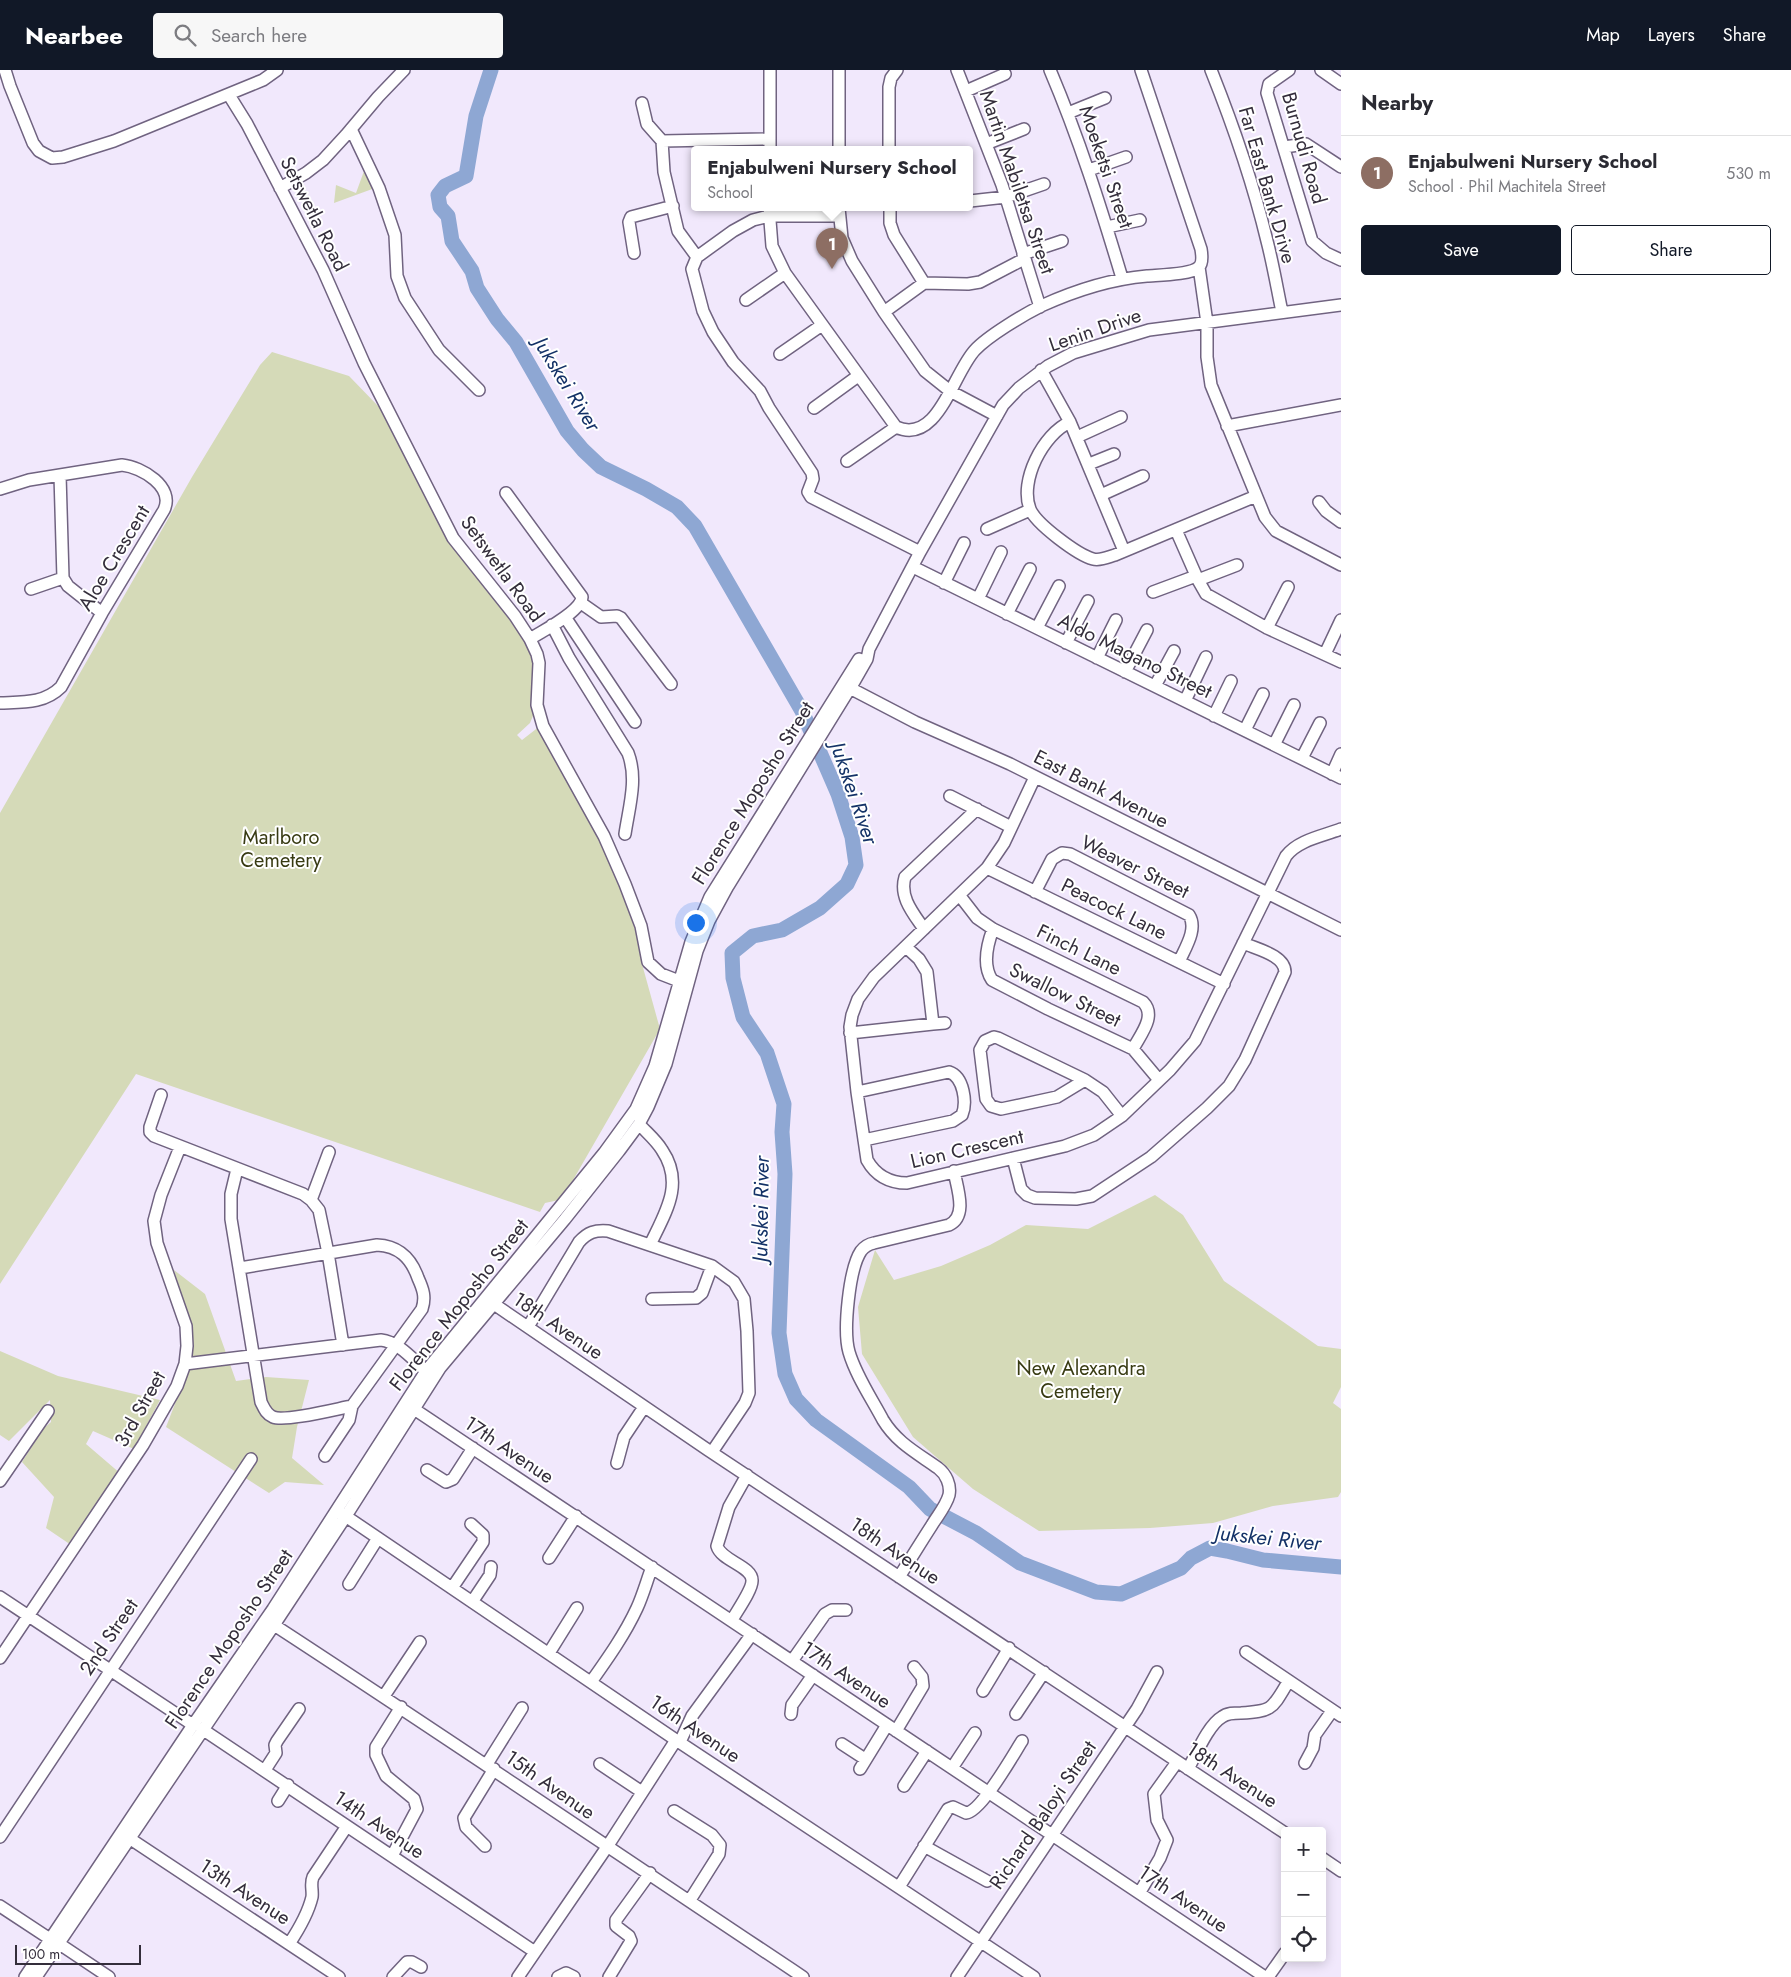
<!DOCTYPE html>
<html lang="en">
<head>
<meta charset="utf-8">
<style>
  :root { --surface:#fff; --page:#f7f7f7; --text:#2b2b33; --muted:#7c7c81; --line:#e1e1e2; --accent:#111827 }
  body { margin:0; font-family:Jost,sans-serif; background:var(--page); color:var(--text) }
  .controls { position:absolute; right:15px; bottom:15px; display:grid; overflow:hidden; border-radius:5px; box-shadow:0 2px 12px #0003 }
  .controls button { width:45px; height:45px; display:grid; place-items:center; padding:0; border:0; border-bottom:1px solid var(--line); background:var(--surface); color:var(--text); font:25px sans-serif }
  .scale { position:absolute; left:15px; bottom:12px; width:126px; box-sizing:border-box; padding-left:5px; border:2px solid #342e3b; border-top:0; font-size:14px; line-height:18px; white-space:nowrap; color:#342e3b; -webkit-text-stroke:4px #fff; paint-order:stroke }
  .you { position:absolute; left:695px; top:852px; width:18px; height:18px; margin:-12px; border:4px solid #fff; border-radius:50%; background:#1a73e8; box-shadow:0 0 0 8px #1a73e833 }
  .badge { display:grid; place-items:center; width:32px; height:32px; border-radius:50%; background:var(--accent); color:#fff; font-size:16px; font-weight:700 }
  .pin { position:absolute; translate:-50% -41px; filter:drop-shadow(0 1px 2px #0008) }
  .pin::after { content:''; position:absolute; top:26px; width:18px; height:15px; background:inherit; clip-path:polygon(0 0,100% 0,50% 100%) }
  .popup { position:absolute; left:691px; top:76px; width:282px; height:65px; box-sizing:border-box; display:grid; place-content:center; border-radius:5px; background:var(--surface); filter:drop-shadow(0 1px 4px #0005); font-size:16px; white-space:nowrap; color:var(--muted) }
  .popup b { font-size:19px; color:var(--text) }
  .popup::after { content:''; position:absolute; left:50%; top:100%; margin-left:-10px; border:10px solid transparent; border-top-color:var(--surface) }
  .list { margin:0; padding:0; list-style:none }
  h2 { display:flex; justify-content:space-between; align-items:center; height:65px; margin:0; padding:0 20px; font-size:21px }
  h2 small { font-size:16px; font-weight:400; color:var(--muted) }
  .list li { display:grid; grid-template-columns:32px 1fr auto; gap:15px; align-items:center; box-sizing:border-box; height:75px; padding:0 20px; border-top:1px solid var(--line) }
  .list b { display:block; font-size:19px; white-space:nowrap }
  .list p { margin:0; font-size:16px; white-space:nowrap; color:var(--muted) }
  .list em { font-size:16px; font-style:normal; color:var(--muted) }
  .actions { display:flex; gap:10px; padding:15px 20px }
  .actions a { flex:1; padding:11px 0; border:1px solid var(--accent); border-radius:5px; text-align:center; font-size:18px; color:var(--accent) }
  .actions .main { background:var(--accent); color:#fff }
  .icon { flex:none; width:28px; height:28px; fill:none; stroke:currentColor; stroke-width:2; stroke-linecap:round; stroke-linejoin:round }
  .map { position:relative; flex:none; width:1341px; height:1907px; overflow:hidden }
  header { display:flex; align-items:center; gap:30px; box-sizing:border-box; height:70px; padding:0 25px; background:var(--accent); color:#fff }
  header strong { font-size:24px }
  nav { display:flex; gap:28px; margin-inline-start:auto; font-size:18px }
  .search { width:350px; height:45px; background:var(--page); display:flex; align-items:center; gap:12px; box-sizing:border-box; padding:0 18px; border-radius:5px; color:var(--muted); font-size:19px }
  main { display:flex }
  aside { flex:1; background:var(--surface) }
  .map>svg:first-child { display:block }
  .green { fill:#d5dab8 }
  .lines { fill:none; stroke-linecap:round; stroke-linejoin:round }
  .river { stroke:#8ea7d3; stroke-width:15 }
  .minor-casing { stroke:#706380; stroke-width:14 }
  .minor { stroke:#fff; stroke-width:11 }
  .labels { text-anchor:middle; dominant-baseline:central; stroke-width:4; stroke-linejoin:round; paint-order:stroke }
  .street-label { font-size:20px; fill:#342e3b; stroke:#fff }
  .park-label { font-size:20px; fill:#383b13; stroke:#fff }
  .water-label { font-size:21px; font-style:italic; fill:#143267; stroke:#fff }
</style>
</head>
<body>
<header>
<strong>Nearbee</strong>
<div class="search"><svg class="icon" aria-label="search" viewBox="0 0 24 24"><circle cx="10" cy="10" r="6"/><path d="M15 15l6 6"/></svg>Search here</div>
<nav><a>Map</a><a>Layers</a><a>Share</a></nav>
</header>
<main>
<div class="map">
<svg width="1341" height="1907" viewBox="0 0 1341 1907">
  <rect width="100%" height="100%" fill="#f1e8fc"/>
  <path class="green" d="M 364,101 L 375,118 L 334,133 L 336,115 L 356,123 Z
    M 272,282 L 349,306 L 381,339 L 453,471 L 522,557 L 537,589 L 535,641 L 530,653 L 517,665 L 522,670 L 540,656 L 587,739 L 637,854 L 642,894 L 660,959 L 565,1124 L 559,1130 L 545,1133 L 540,1142 L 136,1004 L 0,1214 L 0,743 L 192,407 L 260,295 Z
    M 1155,1125 L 1183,1145 L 1224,1211 L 1318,1276 L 1341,1279 L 1341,1317 L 1333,1333 L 1341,1339 L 1341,1422 L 1338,1427 L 1273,1436 L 1213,1453 L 1150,1458 L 1039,1461 L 973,1419 L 913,1367 L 862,1284 L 858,1237 L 875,1180 L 894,1210 L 941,1196 L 990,1175 L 1026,1155 L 1088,1159 Z
    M 174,1200 L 205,1224 L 236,1311 L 266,1307 L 309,1310 L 297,1357 L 292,1388 L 324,1415 L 285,1412 L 269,1423 L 166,1357 L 183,1313 L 190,1256 Z
    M 0,1281 L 58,1306 L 160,1330 L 134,1379 L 93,1361 L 86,1374 L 121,1404 L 74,1477 L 46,1458 L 54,1427 L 22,1392 L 43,1359 L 51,1352 L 50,1330 L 9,1371 L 0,1365 Z"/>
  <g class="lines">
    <path class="river" d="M 491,0 L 476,46 L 466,106 L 445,116 L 438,125 L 440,137 L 448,146 L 452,171 L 472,201 L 477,218 L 497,249 L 516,272 L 567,361 L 583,380 L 601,397 L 646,419 L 677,437 L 695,456 L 802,641 L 838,724 L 852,767 L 856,795 L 847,814 L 820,838 L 782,860 L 753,866 L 732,883 L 733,908 L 743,947 L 767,983 L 784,1034 L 782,1062 L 785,1104 L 779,1263 L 785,1304 L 796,1329 L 816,1350 L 909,1417 L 930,1439 L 976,1463 L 1020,1493 L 1096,1522 L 1121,1524 L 1181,1498 L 1191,1488 L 1210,1478 L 1227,1481 L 1263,1490 L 1341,1497"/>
    <g class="minor-casing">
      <path id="minor" d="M 5,0 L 10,16 L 33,73 L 39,81 L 52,88 L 63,87 L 114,71 L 263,10 L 277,0
        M 770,0 L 770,80
        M 839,0 L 839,80
        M 957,0 L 1002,115 L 1040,237
        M 1050,0 C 1079,68 1101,138 1122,208
        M 1211,0 C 1233,55 1253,113 1267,171 C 1273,194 1277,218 1282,242
        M 1289,0 L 1269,14 L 1267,23 L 1312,171 L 1326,183 L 1341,190
        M 1321,0 L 1341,14
        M 966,21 L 1005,4
        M 229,25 L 247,54 L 323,200 L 364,293 L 453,468 L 515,546 L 530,569 L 537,584 L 539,593 L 537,635 L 543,656 L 604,766 L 625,814 L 641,856 L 648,892 L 661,904 L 679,911
        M 642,33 L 647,54 L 662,71 L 664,102 L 678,161 L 697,187
        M 1068,43 L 1105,28
        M 351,59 L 379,118 L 395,165 L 397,206 L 405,228 L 439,280 L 479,320
        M 662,71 L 770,69
        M 986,74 L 1024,59
        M 1284,77 L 1306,74 L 1341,97
        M 889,80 L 889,17 L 891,8 L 897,0
        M 1089,100 L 1126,87
        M 280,118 L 306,103 L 323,90 L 346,65 L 378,27 L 404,0
        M 970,131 L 1006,127 L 1044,114
        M 769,138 L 772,176 L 785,203 L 896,357 C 938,376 953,303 975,280 C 988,266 1023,245 1041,236 C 1074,221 1111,209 1147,206 C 1158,205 1191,205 1199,197 C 1203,193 1202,185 1201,179 L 1141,0
        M 839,138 L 842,168 L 852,191 L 884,242 L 925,301 L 950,321 L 997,346
        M 890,138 L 890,153 L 894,165 L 924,213
        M 839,146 L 769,146 L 753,150 L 733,161 L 697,187 L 692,199 L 703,241 L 713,262 L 733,292 L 760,321 L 769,338 L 812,403 L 813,409 L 808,422 L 811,427 L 920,482
        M 1107,157 L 1140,150
        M 634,183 L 629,152 L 631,147 L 673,136
        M 1023,184 L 1062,171
        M 1199,197 L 1207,253 L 1207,287 L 1211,315 L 1265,447 L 1276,461 L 1341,495
        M 746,230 L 785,203
        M 884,242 L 924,213 L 968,214 L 980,212 L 1024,189
        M 780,284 L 822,255
        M 1041,300 L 1070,352 L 1124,481
        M 814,338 L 858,306
        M 1070,352 C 1043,364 1019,411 1030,439 C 1036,454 1078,485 1093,489 C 1101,491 1108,487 1115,485 L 1256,426
        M 1227,356 L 1341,335
        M 1077,367 L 1121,347
        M 847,391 L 896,357
        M 1089,394 L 1114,384
        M 60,405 L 63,508 L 68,516 L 102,543
        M 0,419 L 29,410 L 122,395 C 142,397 175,417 164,440 L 102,543 L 61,617 C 44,634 22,632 0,633
        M 506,423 L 582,527 C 581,542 542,561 530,569
        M 1101,425 L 1143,406
        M 1319,432 L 1326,441 L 1341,452
        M 987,459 L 1030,440
        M 1176,460 L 1198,510 L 1206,524 L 1267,558 L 1341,592
        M 913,497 L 1341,708
        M 1198,510 L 1237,495
        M 944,513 L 964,473
        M 31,519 L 63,508
        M 1153,522 L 1196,506
        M 978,529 L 1001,482
        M 581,533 L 601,547 L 617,546 L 621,548 L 671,614
        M 1007,544 L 1030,499
        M 565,547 L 635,652
        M 552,555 L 569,588 L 628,683 C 638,709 629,737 625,764
        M 1037,558 L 1059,516
        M 1267,558 L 1288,517
        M 1066,573 L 1088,531
        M 1325,584 L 1341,550
        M 1097,588 L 1116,550
        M 1125,602 L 1147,560
        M 844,615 L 915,652 L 1010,694 L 1341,860
        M 1155,616 L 1174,581
        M 1185,631 L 1206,587
        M 1214,646 L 1231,611
        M 1245,660 L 1263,624
        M 1274,675 L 1294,635
        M 1302,688 L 1320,653
        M 1332,704 L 1341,684
        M 1035,707 L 1004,773 L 987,798 L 874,907 L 858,929 L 852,945 L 850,957 L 857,1022 L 867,1090 C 876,1106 889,1113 907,1113 L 1065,1076 L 1094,1065 L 1122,1046 L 1170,1000 L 1195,971 L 1286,786 C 1298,770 1323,766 1341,759
        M 950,726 L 1011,757
        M 987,798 L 1224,914
        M 1035,822 L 1052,789 L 1062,783 L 1070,784 L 1189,845 C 1198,859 1185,878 1179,892
        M 960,826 L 977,848 L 993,859 L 1143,932 C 1157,946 1140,965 1133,979
        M 924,859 C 913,843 899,827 905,807 L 977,739
        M 993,859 C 987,875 982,895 992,910 L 1048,939 L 1133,979 L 1159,1010
        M 933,954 L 945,953
        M 850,963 L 933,954 L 927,902 L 919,889 L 906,877
        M 994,967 L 998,968 L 1085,1010 L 1057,1027 L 1001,1039 L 991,1036 L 986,1029 L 980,980 L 985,971 Z
        M 1085,1010 L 1103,1022 L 1122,1046
        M 857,1022 L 949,1002 C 964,1007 967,1033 962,1045 L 953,1051 L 864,1070
        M 161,1025 L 150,1057 L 150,1062 L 154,1066 L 303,1124 L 311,1130 L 319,1140 L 328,1183 L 343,1275
        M 639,1054 C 646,1062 656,1070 662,1080 C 685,1114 665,1143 650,1175
        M 1013,1088 L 1021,1119 L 1027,1125 L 1035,1128 L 1076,1129 L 1092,1126 L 1151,1087 L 1207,1038 L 1229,1016 L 1245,990 L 1285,902 C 1285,885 1256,879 1243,873
        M 237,1099 L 231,1124 L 231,1149 L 261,1332 C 264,1338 266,1344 273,1347 C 285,1352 336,1339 352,1336
        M 311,1130 L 329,1082
        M 240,1198 L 377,1175 C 399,1176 411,1188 418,1208 C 423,1219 426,1227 422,1239 L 352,1336 L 349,1350 L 325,1386
        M 652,1229 L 696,1228 L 702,1223 L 712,1196
        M 488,1230 L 708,1380 L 1285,1763
        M 528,1257 L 579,1172 C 588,1162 595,1160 608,1161 L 712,1196 L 734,1212 L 744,1229 L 747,1261 L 749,1323 L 745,1333 L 712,1382
        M 185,1294 L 381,1270 C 399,1272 413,1290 426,1301
        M 408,1335 L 1265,1907
        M 617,1393 L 624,1367 L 644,1337
        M 427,1400 L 446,1412 L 453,1409 L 473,1378
        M 0,1411 L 48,1341
        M 341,1443 L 676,1670 L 1034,1907
        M 549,1488 L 576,1446
        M 899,1507 C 910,1490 921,1472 932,1455 C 938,1445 946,1436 949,1425 C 951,1415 946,1404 938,1398 C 917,1383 897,1373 883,1350 C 872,1329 856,1306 849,1282 C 843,1261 849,1199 861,1181 C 865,1176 869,1174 874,1173 L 949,1155 C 968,1146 957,1118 954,1101
        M 349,1514 L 378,1468
        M 452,1518 L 483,1472 L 483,1465 L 471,1454
        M 0,1527 L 193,1655
        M 472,1532 L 490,1505 L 491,1497
        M 732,1550 C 737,1541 752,1520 752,1511 C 753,1496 721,1491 717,1476 L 729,1437 L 747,1405
        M 274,1555 C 452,1671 627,1790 803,1907
        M 1246,1582 L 1341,1646
        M 549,1583 L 577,1538
        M 0,1588 L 143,1375 L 177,1316 L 185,1294 L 187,1276 L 186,1256 L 157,1173 L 154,1151 L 161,1125 L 180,1077
        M 792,1591 L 825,1544 L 832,1540 L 846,1540
        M 591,1612 C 608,1588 625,1564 637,1538 C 643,1525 647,1510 652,1497
        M 983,1621 L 1009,1578
        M 384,1626 L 420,1572
        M 791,1644 L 792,1635 L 813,1605
        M 1016,1644 L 1044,1602
        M 202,1659 L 535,1882
        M 896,1661 L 923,1616 L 922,1607 L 914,1597
        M 680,1672 L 692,1646 L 752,1564
        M 842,1674 L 865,1689
        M 1305,1693 L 1313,1678 L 1315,1665 L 1332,1641
        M 487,1694 L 522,1638
        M 600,1694 L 642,1722
        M 952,1698 L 975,1663
        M 860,1699 L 887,1655
        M 1188,1699 C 1196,1685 1208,1655 1222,1647 C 1227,1643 1234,1643 1241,1643 C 1273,1641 1272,1639 1288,1612
        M 265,1700 L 276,1683 L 275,1675 L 277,1671 L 299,1639
        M 904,1716 L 927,1681
        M 278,1731 L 288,1715
        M 674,1741 L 712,1765 L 720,1775 L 719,1784 L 690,1830
        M 0,1767 L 251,1389
        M 129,1768 L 339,1907
        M 485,1776 L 466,1757 L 464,1748 L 494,1699
        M 924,1776 L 987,1811
        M 392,1786 L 417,1739 L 414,1729 L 386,1706 L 376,1685 L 376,1677 L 401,1637
        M 1322,1788 L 1341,1801
        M 899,1817 L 948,1739 L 953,1737 L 966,1743 C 981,1742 1013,1685 1022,1671
        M 1140,1822 L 1160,1788 L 1167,1770 L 1157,1750 L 1154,1724 L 1177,1692
        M 0,1836 L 50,1869
        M 58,1873 L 109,1907
        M 289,1874 C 299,1859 308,1844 312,1827 C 313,1820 310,1814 313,1807 L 347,1756
        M 25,1907 L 193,1655 L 273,1539 L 426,1301 L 604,1083 L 636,1039 L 655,996 L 691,872 L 710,827 L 859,589
        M 36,1907 L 274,1555 L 346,1446 L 440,1298 L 565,1149 L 619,1081 L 639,1054 L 648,1037 L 666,994 L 697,881 L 709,851 L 728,816 L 855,610 L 867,589 L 869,579 L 920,482 L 1003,335 L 1019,318 L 1048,296 L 1073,283 L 1149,260 L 1341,235
        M 393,1907 L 407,1892 L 412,1892 L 421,1897
        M 518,1907 L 607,1777 L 676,1670
        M 558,1907 L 566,1903 L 574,1907
        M 609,1907 L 631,1871 L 629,1866 L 616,1856 L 616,1850 L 650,1803
        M 957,1907 L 1137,1639 L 1157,1602
        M 1268,1907 L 1285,1883"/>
    </g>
    <use href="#minor" class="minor"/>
  </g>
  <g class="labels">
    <g class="street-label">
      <text transform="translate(1304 78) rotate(74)">Burnudi Road</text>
      <text transform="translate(1106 97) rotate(71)">Moeketsi Street</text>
      <text transform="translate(1017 112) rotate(71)">Martin Mabiletsa Street</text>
      <text transform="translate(1267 115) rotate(74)">Far East Bank Drive</text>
      <text transform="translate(314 144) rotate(63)">Setswetla Road</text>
      <text transform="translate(1095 260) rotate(-19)">Lenin Drive</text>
      <text transform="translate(114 488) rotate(-59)">Aloe Crescent</text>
      <text transform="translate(502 499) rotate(54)">Setswetla Road</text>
      <text transform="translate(1135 586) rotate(26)">Aldo Magano Street</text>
      <text transform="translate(1101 719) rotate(27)">East Bank Avenue</text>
      <text transform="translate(753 723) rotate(-58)">Florence Moposho Street</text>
      <text transform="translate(1135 797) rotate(26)">Weaver Street</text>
      <text transform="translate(1114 839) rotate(26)">Peacock Lane</text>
      <text transform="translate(1079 880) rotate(26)">Finch Lane</text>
      <text transform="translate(1065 925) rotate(26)">Swallow Street</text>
      <text transform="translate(967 1079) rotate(-13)">Lion Crescent</text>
      <text transform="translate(459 1235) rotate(-52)">Florence Moposho Street</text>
      <text transform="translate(558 1256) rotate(34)">18th Avenue</text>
      <text transform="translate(140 1339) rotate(-61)">3rd Street</text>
      <text transform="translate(509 1380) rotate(34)">17th Avenue</text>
      <text transform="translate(895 1481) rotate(34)">18th Avenue</text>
      <text transform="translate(109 1567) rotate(-56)">2nd Street</text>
      <text transform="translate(229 1569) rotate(-56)">Florence Moposho Street</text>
      <text transform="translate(846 1605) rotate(34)">17th Avenue</text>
      <text transform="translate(695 1659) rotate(34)">16th Avenue</text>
      <text transform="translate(1232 1705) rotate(33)">18th Avenue</text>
      <text transform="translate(550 1715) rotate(35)">15th Avenue</text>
      <text transform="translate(1043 1745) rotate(-56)">Richard Baloyi Street</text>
      <text transform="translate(379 1755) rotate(34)">14th Avenue</text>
      <text transform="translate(245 1822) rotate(33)">13th Avenue</text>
      <text transform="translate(1183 1829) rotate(34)">17th Avenue</text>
    </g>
    <g class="park-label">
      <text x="281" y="767">Marlboro<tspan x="281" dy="23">Cemetery</tspan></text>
      <text x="1081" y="1298">New Alexandra<tspan x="1081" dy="23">Cemetery</tspan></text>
    </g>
    <g class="water-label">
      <text transform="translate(567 314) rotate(58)">Jukskei River</text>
      <text transform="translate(854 723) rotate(71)">Jukskei River</text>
      <text transform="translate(761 1139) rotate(-89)">Jukskei River</text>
      <text transform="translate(1268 1468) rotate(6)">Jukskei River</text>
    </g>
  </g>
</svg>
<div class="controls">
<button>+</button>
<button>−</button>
<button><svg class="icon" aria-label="locate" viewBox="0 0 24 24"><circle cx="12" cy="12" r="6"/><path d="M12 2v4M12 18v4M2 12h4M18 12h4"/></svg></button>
</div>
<div class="scale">100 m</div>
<div class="you"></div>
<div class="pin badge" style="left:832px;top:199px;background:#8d6e63">1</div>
<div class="popup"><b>Enjabulweni Nursery School</b>School</div>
</div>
<aside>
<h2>Nearby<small></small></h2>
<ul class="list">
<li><span class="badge" style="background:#8d6e63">1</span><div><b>Enjabulweni Nursery School</b><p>School · Phil Machitela Street</p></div><em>530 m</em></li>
</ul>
<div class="actions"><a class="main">Save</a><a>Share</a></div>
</aside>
</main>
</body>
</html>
